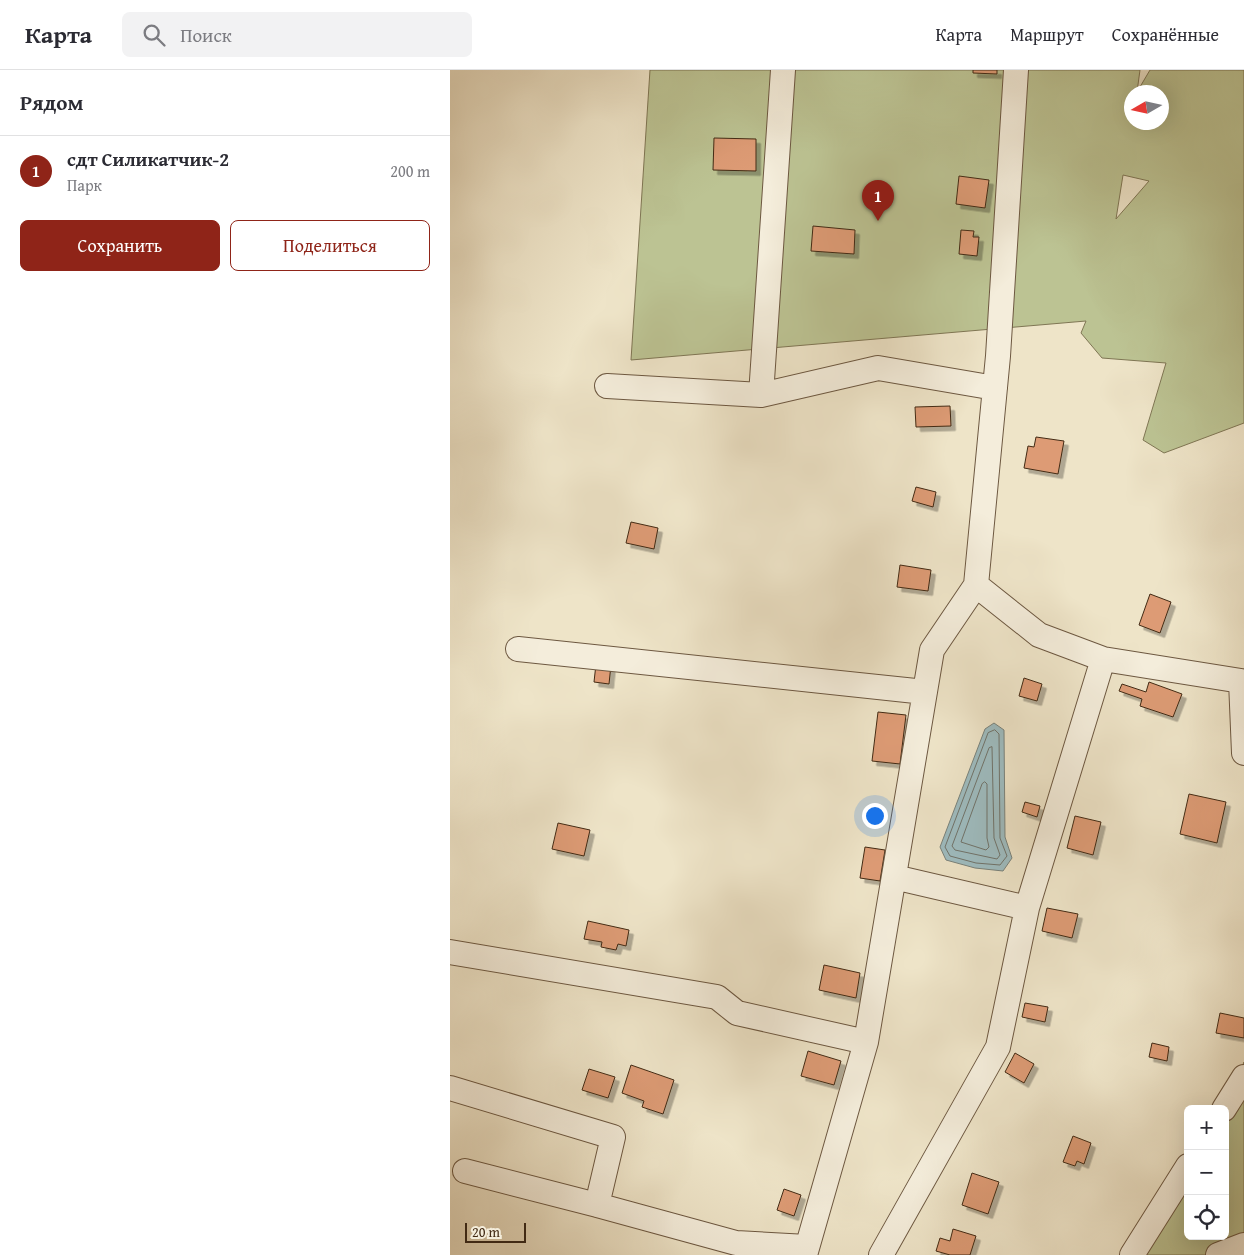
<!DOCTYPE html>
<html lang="ru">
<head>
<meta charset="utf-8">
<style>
  :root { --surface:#fff; --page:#f2f2f3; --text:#2b2b33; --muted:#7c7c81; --line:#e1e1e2; --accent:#8f2418 }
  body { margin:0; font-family:"Gentium Book Plus",serif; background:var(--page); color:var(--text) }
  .controls { position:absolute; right:15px; bottom:15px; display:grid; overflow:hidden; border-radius:8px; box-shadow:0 5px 20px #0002 }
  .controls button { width:45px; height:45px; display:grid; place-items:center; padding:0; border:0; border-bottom:1px solid var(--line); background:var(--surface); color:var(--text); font:25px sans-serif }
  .compass { position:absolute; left:674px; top:15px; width:45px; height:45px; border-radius:50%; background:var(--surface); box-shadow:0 5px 20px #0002; rotate:261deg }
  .scale { position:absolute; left:15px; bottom:12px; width:61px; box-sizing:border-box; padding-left:5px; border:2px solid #422a14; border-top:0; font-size:14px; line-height:18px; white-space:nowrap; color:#422a14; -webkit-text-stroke:4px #f4eddb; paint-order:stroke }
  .you { position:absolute; left:424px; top:745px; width:18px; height:18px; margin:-12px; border:4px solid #fff; border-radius:50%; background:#1a73e8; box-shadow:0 0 0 8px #1a73e833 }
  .badge { display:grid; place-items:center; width:32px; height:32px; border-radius:50%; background:var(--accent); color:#fff; font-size:16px; font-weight:700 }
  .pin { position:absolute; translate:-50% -41px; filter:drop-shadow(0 1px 2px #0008) }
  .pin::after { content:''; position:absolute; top:26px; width:18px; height:15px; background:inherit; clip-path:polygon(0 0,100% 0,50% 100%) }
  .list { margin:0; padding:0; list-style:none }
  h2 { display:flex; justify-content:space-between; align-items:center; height:65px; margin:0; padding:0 20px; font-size:21px }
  h2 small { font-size:16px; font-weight:400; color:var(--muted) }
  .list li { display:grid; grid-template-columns:32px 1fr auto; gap:15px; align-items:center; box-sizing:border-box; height:70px; padding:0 20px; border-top:1px solid var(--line) }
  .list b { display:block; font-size:19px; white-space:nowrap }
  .list p { margin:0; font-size:16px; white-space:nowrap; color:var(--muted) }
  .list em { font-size:16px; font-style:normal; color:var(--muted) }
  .actions { display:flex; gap:10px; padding:15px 20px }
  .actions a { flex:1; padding:11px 0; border:1px solid var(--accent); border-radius:8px; text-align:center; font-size:18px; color:var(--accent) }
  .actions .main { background:var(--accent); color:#fff }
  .icon { flex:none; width:28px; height:28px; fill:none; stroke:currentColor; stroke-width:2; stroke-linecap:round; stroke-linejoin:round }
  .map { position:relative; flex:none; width:794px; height:1185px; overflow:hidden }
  header { display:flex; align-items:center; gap:30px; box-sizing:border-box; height:70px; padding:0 25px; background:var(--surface); border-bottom:1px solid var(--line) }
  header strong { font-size:24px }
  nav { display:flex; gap:28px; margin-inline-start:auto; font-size:18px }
  .search { width:350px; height:45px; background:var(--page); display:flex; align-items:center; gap:12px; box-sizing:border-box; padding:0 18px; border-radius:8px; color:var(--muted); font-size:19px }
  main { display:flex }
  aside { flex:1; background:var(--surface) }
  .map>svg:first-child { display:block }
  .green { fill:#bcc393; stroke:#7f7654; fill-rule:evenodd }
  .water { fill:#9ebcc0; stroke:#79827b }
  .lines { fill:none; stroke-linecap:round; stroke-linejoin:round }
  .shore { stroke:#70736a; stroke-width:1 }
  .building { fill:#dd9b74; stroke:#422a14; filter:url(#shadow) }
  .minor-casing { stroke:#6d5841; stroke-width:26 }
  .minor { stroke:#f4eddb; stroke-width:24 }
</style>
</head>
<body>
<header>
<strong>Карта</strong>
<div class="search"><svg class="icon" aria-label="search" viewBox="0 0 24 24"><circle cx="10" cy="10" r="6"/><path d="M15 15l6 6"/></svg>Поиск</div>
<nav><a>Карта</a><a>Маршрут</a><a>Сохранённые</a></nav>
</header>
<main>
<aside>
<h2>Рядом<small></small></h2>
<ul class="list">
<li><span class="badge">1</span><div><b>сдт Силикатчик-2</b><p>Парк</p></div><em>200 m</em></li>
</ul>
<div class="actions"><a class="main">Сохранить</a><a>Поделиться</a></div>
</aside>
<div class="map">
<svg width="794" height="1185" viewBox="0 0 794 1185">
  <defs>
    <filter id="shadow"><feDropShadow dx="4.5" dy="4.5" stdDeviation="0" flood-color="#0004"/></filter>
  </defs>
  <rect width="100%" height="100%" fill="#eee4c8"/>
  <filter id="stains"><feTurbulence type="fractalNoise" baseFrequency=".004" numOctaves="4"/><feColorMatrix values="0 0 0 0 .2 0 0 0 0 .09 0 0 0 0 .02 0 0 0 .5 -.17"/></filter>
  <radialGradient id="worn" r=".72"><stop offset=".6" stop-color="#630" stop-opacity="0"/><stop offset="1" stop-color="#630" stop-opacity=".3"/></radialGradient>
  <path class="green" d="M 200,0 L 690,0 L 687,22 L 700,0 L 794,0 L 794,353 L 714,383 L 693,370 L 716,293 L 652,288 L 631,263 L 636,251 L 181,290 ZM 682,22 L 712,22 L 712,52 L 682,52 ZM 673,105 L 699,111 L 666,149 Z
    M 794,992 L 794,1185 L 678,1185 L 738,1089 L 738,1166 L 775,1166 L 775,1039 Z"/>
  <path class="water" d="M 544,653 L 554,660 L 555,767 L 562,788 L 553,801 L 525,798 L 496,790 L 490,777 L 535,659 Z"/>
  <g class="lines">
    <path class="shore" d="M 545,660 L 549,664 L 550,768 L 557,786 L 550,795 L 526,793 L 500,786 L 495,777 L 538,663 Z
      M 542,677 L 544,768 L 550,785 L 547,789 L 505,780 L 502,776 L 539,678 Z
      M 535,712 L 537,714 L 537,768 L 539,777 L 536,780 L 511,772 L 532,714 Z"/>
  </g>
  <path class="building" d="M 523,0 L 547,0 L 547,4 L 523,3 Z
    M 264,68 L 306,69 L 306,101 L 263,100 Z
    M 509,106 L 539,110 L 535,138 L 506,134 Z
    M 363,156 L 405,160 L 404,184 L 361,181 Z
    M 511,160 L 524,161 L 523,167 L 529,167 L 527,186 L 509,184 Z
    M 500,336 L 501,356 L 466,357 L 465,337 Z
    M 586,367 L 614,371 L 608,404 L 574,398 L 578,376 L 584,377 Z
    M 466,417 L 486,422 L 483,437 L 462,431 Z
    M 181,452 L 208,458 L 204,479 L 176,473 Z
    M 450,495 L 481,500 L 478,521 L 447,517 Z
    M 700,524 L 721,532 L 710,563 L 689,555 Z
    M 146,594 L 161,595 L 159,614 L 144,612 Z
    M 574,608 L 592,614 L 587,631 L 569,626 Z
    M 699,612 L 732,624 L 723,647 L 690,636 L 692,629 L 669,621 L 672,614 L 696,622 Z
    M 428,642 L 456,645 L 450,694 L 422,691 Z
    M 739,724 L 776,732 L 767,773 L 730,764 Z
    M 575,732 L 590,736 L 587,747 L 572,742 Z
    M 625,746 L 651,752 L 643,785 L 617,778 Z
    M 108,753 L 140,760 L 134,786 L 102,779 Z
    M 415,777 L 435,780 L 430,811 L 410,808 Z
    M 597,838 L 628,844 L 622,868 L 592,861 Z
    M 138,851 L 179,860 L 176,876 L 168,874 L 166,880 L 151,877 L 152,872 L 134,869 Z
    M 374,895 L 410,903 L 406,928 L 369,920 Z
    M 575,933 L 598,937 L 595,952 L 572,947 Z
    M 770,943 L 794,948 L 794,968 L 766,963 Z
    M 702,973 L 719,977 L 717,991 L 699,987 Z
    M 358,981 L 391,991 L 384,1015 L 351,1006 Z
    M 565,983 L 584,994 L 574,1013 L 555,1002 Z
    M 181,995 L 224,1010 L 213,1044 L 192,1037 L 194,1031 L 172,1023 Z
    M 139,999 L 165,1007 L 158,1028 L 132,1020 Z
    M 623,1066 L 641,1073 L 634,1094 L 627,1091 L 625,1096 L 613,1092 Z
    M 522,1103 L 549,1112 L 538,1144 L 512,1135 Z
    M 334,1119 L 351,1125 L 344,1146 L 327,1140 Z
    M 503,1159 L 526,1166 L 520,1185 L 500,1185 L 486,1181 L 490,1168 L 500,1171 Z"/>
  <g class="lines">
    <g class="minor-casing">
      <path id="minor" d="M 157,316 L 311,325 L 428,298 L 545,318
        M 311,325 L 333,0
        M 68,579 L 475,622
        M 653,589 L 791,611 L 794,683
        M 444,807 L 577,838 L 653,589 L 589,565 L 526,515
        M 0,882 L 267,927 L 287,943 L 416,972
        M 0,1018 L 163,1067 L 147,1135 L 15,1101
        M 774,1039 L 794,1007
        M 147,1135 L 286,1173 L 357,1177
        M 355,1185 L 416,972 L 482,580 L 526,515 L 548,286 L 566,0
        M 431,1185 L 548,977 L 577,838
        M 682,1185 L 738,1096
        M 768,1185 L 794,1175"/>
    </g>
    <use href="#minor" class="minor"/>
  </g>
  <rect width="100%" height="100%" filter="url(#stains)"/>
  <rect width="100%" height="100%" fill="url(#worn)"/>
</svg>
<div class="controls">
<button>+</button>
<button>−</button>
<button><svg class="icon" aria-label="locate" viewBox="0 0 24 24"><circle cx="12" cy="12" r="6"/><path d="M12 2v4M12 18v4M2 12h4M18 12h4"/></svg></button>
</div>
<svg class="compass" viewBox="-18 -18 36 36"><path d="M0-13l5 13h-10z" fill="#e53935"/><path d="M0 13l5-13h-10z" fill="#7c7c81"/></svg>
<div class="scale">20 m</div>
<div class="you"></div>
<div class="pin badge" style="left:428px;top:151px">1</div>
</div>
</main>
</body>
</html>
